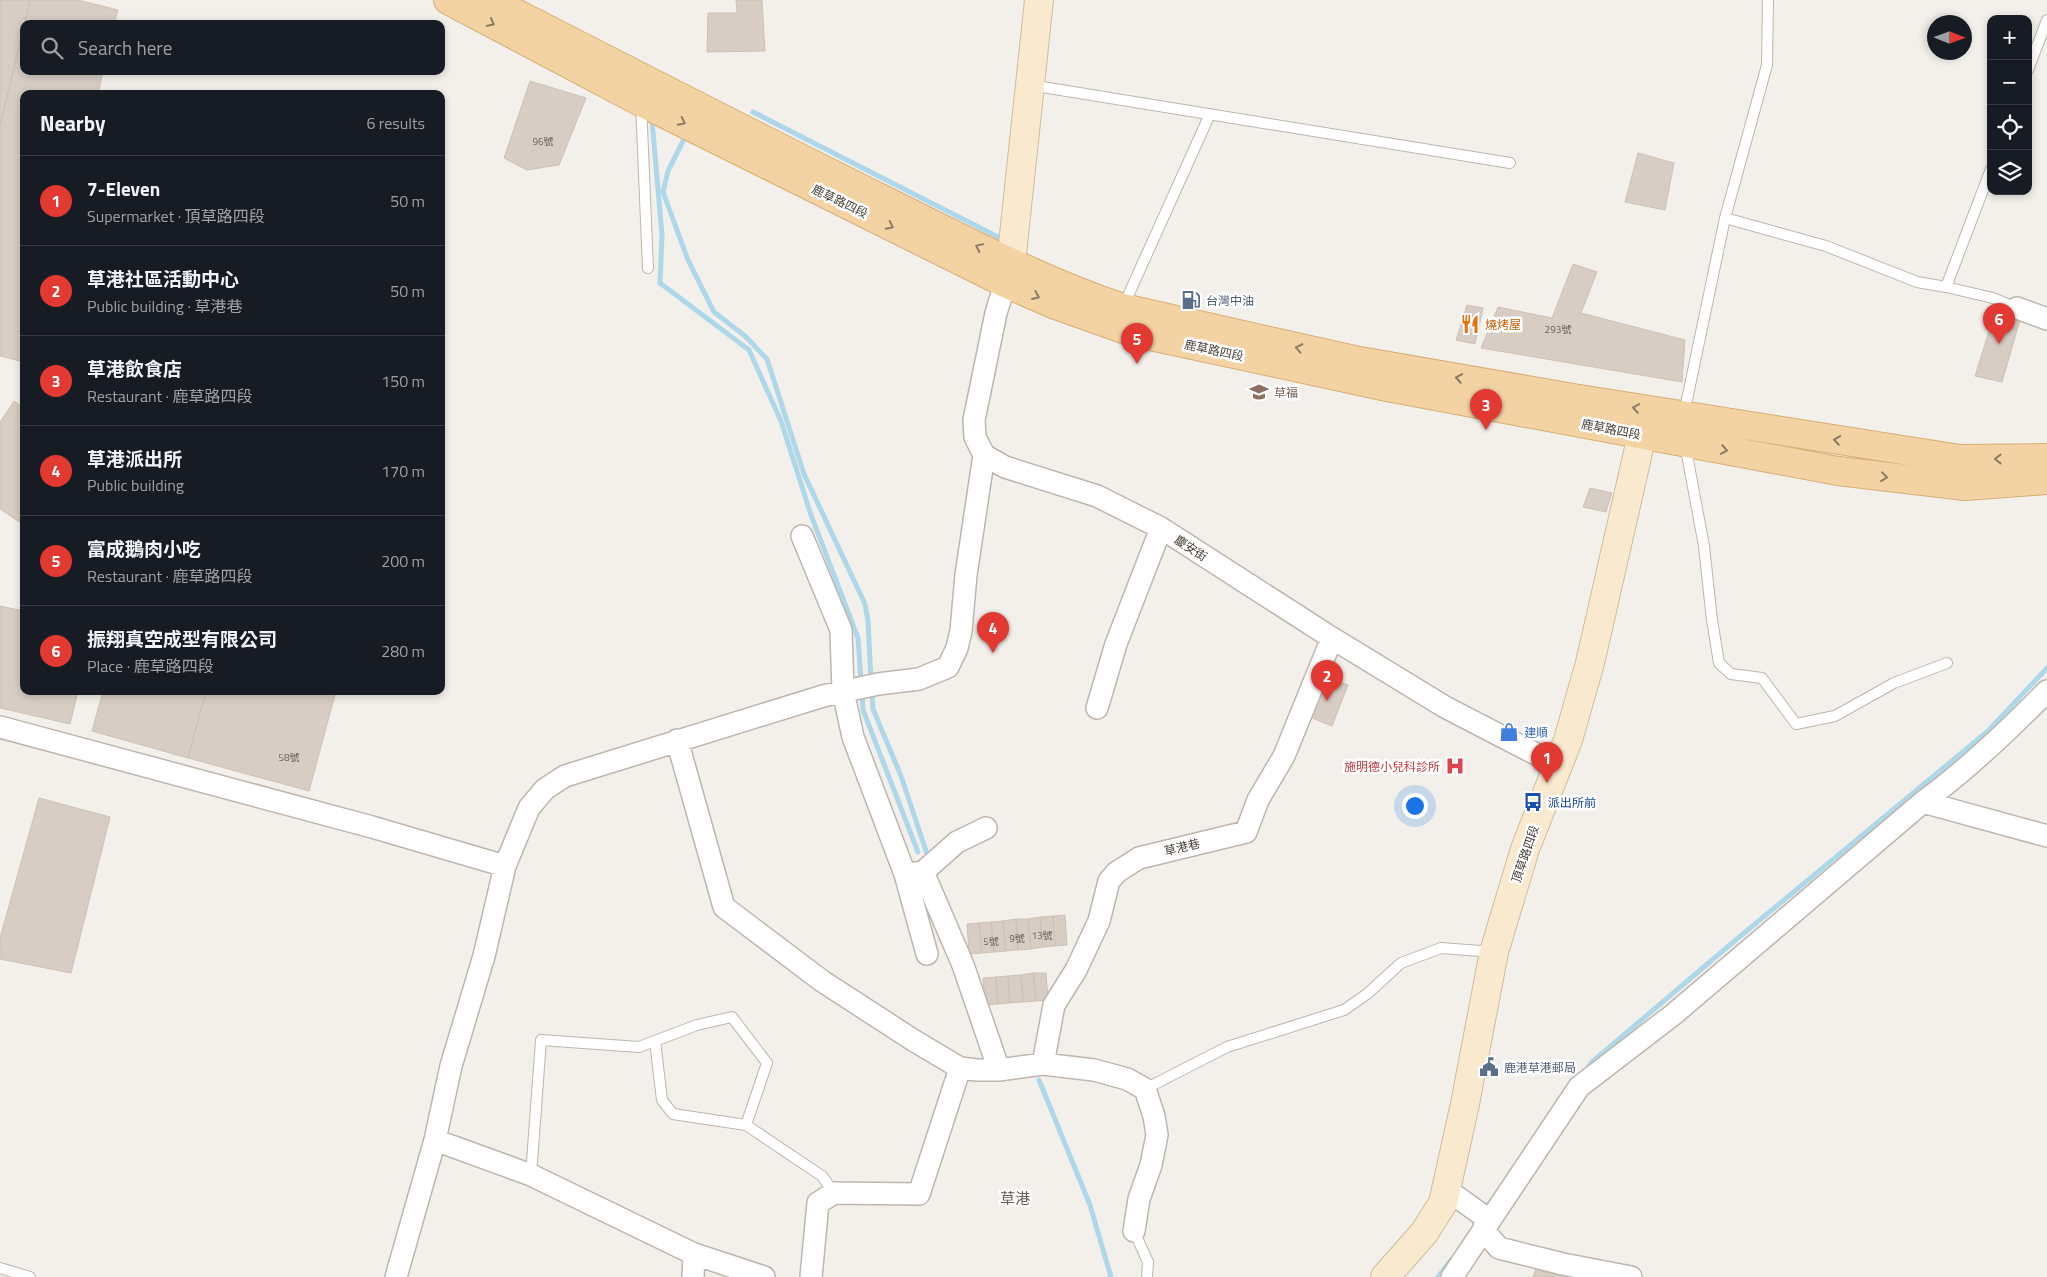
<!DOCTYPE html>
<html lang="en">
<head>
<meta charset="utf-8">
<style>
  :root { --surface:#171b24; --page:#242831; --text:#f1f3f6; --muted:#9ea1a6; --line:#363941; --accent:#e23933 }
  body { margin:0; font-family:"Titillium Web","Noto Sans TC",sans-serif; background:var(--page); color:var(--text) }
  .controls { position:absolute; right:15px; top:15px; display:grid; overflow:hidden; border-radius:10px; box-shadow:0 2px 8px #0003 }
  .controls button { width:45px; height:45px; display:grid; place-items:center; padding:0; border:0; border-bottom:1px solid var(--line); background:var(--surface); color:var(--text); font:25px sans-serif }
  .compass { position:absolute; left:1927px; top:15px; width:45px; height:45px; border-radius:50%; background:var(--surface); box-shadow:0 2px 8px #0003; rotate:91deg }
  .you { position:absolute; left:1414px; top:805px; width:18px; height:18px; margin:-12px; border:4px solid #fff; border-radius:50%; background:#1a73e8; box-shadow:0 0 0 8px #1a73e833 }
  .badge { display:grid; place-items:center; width:32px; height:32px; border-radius:50%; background:var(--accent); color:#fff; font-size:16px; font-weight:700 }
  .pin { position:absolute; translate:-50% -41px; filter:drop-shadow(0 1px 2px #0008) }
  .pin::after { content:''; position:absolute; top:26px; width:18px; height:15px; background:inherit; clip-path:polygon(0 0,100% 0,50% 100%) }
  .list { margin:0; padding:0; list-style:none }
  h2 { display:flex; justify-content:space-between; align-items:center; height:65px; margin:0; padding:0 20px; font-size:21px }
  h2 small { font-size:16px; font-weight:400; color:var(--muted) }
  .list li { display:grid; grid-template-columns:32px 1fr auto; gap:15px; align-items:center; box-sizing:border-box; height:90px; padding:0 20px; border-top:1px solid var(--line) }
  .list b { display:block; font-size:19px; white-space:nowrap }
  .list p { margin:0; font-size:16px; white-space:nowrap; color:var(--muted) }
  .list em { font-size:16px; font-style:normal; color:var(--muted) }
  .icon { flex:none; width:28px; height:28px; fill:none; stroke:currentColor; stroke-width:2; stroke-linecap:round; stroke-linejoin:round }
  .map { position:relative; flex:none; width:2047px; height:1277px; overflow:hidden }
  .search { position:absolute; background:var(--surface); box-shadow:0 2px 8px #0003; left:20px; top:20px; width:425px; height:55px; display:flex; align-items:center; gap:12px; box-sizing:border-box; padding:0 18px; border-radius:10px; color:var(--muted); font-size:19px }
  .panel { position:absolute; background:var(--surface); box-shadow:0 2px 8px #0003; left:20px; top:90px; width:425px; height:605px; border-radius:10px }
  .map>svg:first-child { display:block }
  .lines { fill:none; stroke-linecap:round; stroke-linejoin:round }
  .stream { stroke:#aed8e9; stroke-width:5 }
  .building { fill:#d7cdc4; stroke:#cec1b5 }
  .lane-casing { stroke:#beb6ae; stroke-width:12 }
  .street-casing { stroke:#beb6ae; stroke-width:24 }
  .secondary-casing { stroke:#cebc9f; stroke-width:30 }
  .primary-casing { stroke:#d7ae75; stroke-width:30 }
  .lane { stroke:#fff; stroke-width:10 }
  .street { stroke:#fff; stroke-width:21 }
  .secondary { stroke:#f9eacf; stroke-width:28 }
  .primary { stroke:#f3d3a4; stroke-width:28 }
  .oneway { stroke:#8c7b64 }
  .labels { text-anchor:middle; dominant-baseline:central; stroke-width:5; stroke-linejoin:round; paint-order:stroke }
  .number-label { font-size:10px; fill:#6b635c }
  .street-label { font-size:12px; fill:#474039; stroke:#fff }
  .service-label { font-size:12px; fill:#4e5e75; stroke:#fff; text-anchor:start }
  .food-label { font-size:12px; fill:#c56008; stroke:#fff; text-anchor:start }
  .education-label { font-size:12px; fill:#785e54; stroke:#fff; text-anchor:start }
  .shop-label { font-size:12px; fill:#366cbe; stroke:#fff; text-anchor:start }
  .health-label { font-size:12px; fill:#be3a42; stroke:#fff; text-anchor:end }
  .transit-label { font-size:12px; fill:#164399; stroke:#fff; text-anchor:start }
  .quarter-label { font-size:15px; fill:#685d52; stroke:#fff }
</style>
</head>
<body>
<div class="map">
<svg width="2047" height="1277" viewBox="0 0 2047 1277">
  <rect width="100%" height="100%" fill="#f3f0eb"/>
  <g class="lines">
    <path class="stream" d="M 753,112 L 1004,240
      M 652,120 L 662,235 L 660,283 L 749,350 L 781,421 L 811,515 L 858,638 L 861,681
      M 684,139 L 668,171 L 663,192 L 688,260 L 714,312 L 745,336 L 767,359 L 804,474 L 865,604 L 868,621 L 871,680
      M 872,691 L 873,709 L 901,776 L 929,860
      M 862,692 L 863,710 L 918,852
      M 1587,1069 L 1592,1062 L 1738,938 L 1988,731 L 2047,668
      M 1039,1080 L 1090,1205 L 1111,1277
      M 1438,1277 L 1451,1260"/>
  </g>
  <path class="building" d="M 0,0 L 30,0 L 0,126 Z
    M 30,0 L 78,0 L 118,10 L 114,24 L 25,24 Z
    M 736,0 L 762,0 L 765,51 L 707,52 L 708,13 L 737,13 Z
    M 24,27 L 24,71 L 103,71 L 98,94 L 24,94 L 24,362 L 0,356 L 0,126 Z
    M 530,81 L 586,98 L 559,165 L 527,170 L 504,158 Z
    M 1638,153 L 1674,163 L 1665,210 L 1625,202 Z
    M 1573,264 L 1597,272 L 1581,313 L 1685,340 L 1682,382 L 1481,348 L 1498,307 L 1552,318 Z
    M 1467,305 L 1483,308 L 1475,344 L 1456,340 Z
    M 1997,306 L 2022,313 L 2002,382 L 1975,376 Z
    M 14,401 L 24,408 L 24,525 L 0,509 L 0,422 Z
    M 1590,488 L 1612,493 L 1606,512 L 1583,507 Z
    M 0,606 L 24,611 L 24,691 L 78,691 L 70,724 L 0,708 Z
    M 1322,676 L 1348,685 L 1332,726 L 1307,716 Z
    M 103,691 L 206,691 L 188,758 L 92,731 Z
    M 206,691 L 336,691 L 309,791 L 188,758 Z
    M 39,798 L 110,817 L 71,973 L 0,959 L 0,938 Z
    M 1065,915 L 1067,945 L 1055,946 L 1053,916 Z
    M 1053,916 L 1055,946 L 1043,947 L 1040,917 Z
    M 1040,917 L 1043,947 L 1031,949 L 1028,919 Z
    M 1016,919 L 1028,919 L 1031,949 L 1018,950 Z
    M 1016,919 L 1018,950 L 1006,951 L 1003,921 Z
    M 1003,921 L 1006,951 L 994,952 L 991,922 Z
    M 991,922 L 994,952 L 982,953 L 979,923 Z
    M 979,923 L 982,953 L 969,954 L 967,924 Z
    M 1033,973 L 1046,973 L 1048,1000 L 1036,1001 Z
    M 1033,973 L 1036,1001 L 1023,1002 L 1021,975 Z
    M 1021,975 L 1023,1002 L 1010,1003 L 1008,976 Z
    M 1008,976 L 1010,1003 L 998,1004 L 996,977 Z
    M 996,977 L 998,1004 L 985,1005 L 983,978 Z
    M 1538,1264 L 1595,1277 L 1533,1277 Z"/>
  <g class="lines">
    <g class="lane-casing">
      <path id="lane" d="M 2028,70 L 2047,20
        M 1030,85 L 1510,163
        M 641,104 L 648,268
        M 1725,218 L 1826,246 L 1917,282 L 1946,287 L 1993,298 L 2017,308
        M 1946,287 L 1991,169
        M 1123,307 L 1210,114
        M 1684,414 L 1725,218 L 1767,65 L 1768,0
        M 1685,444 L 1704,546 L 1712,620 L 1719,663 L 1731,674 L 1762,678 L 1796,724 L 1835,716 L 1894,683 L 1947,663
        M 655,1041 L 662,1100 L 673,1114 L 746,1125
        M 1145,1089 L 1227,1047 L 1344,1010 L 1367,994 L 1401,963 L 1441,948 L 1493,952
        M 531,1175 L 541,1040 L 639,1047 L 697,1025 L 732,1017 L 767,1063 L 746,1125 L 822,1176 L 834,1193
        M 1134,1231 L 1148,1262 L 1147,1277
        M 0,1268 L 30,1277"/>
    </g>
    <g class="street-casing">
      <path id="street" d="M 1010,268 L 996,313 L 974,420 L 975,437 L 984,455 L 1005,467 L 1097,496 L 1161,528 L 1332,638 L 1445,707 L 1559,766
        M 2017,308 L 2047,319
        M 802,536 L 841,630 L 843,691 L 853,737 L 905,874 L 927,954
        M 1097,708 L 1116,644 L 1161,528
        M 0,727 L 372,827 L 505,866
        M 677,740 L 724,907 L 822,981 L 913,1040 L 960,1068 L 977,1070 L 999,1070
        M 1923,802 L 2047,836
        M 923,872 L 963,965 L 999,1070 L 1043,1064 L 1094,1070 L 1127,1079 L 1145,1089 L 1154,1116 L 1157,1135 L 1151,1165 L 1139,1199 L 1134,1231
        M 909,874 L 923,872 L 957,842 L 986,828
        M 1043,1064 L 1054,1005 L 1076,970 L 1099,921 L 1109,881 L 1117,872 L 1139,858 L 1246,832 L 1258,800 L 1284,756 L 1332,638
        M 435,1140 L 531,1175 L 694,1254 L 693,1277
        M 1446,1189 L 1485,1217 L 1484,1231 L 1499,1248 L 1563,1264 L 1631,1277
        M 694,1254 L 764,1277
        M 396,1277 L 435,1140 L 451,1066 L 484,956 L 505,866 L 529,808 L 545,789 L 565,776 L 823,696 L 878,684 L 919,679 L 948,667 L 957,648 L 961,631 L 966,575 L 984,455
        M 811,1277 L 818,1203 L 834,1193 L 919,1194 L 960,1068
        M 1452,1277 L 1579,1087 L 1674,1014 L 1923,802 C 1968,769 2008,731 2047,691"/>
    </g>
    <g class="secondary-casing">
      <path id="secondary" d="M 1011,263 L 1039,0
        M 1385,1277 L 1424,1233 L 1443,1203 L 1465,1104 L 1494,952 L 1525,849 L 1568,740 L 1590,663 L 1642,435 L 1665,425"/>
    </g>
    <g class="primary-casing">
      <path id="primary" d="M 448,0 L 641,102 L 1005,283 L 1053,304 L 1132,332 L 1387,387 L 1838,471 L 1965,486 L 2047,480
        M 490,0 C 621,67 751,134 882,199 C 961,238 1039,280 1123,308 L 1354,360 L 1573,398 L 1960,459 L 2047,458"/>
    </g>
    <use href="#lane" class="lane"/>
    <use href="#street" class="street"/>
    <use href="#secondary" class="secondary"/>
    <use href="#primary" class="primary"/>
  </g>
  <defs><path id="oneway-chevron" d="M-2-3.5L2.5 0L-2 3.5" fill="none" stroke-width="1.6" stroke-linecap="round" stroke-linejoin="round" transform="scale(1.25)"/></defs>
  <g class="oneway">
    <use href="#oneway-chevron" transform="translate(491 23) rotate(28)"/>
    <use href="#oneway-chevron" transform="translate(682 122) rotate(26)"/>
    <use href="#oneway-chevron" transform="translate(890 226) rotate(26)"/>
    <use href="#oneway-chevron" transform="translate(979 247) rotate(-154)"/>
    <use href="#oneway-chevron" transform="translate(1036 296) rotate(23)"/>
    <use href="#oneway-chevron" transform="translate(1299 348) rotate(-168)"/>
    <use href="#oneway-chevron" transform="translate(1459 378) rotate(-170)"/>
    <use href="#oneway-chevron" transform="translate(1636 408) rotate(-171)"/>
    <use href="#oneway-chevron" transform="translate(1837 440) rotate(-171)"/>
    <use href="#oneway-chevron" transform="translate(1724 450) rotate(11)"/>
    <use href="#oneway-chevron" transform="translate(1998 459) rotate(180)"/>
    <use href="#oneway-chevron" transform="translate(1884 477) rotate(7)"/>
  </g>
  <defs>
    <g id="fuel-bare" transform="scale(1.5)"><path d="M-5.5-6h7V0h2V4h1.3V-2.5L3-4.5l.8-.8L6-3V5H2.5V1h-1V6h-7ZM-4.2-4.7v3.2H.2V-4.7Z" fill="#5c6f8a" stroke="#fff" stroke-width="2.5" paint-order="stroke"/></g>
    <g id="restaurant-bare" transform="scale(1.5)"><path d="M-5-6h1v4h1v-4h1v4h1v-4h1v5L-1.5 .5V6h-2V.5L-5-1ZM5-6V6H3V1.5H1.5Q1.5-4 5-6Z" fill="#e8710a" stroke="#fff" stroke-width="2.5" paint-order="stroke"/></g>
    <g id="school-bare" transform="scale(1.5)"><path d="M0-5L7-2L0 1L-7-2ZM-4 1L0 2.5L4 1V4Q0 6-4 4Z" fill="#8d6e63" stroke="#fff" stroke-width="2.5" paint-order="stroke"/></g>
    <g id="shop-bare" transform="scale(1.5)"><path d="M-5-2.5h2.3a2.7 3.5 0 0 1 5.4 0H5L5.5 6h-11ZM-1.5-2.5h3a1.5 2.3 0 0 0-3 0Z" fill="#3f7fe0" stroke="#fff" stroke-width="2.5" paint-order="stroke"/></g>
    <g id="hospital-bare" transform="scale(1.5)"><path d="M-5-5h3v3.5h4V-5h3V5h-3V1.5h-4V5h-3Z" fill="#e0444e" stroke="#fff" stroke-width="2.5" paint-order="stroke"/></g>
    <g id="bus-bare" transform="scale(1.5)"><path d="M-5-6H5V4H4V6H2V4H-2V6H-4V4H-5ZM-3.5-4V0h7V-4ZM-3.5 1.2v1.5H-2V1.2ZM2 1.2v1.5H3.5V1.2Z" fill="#1a4fb4" stroke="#fff" stroke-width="2.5" paint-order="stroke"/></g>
    <g id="civic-bare" transform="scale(1.5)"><path d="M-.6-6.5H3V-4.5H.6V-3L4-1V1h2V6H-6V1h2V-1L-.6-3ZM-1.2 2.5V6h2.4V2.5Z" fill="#5c6f8a" stroke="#fff" stroke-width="2.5" paint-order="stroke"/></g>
  </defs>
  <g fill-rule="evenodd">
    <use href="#fuel-bare" x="1191" y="300"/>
    <use href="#restaurant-bare" x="1470" y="324"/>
    <use href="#school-bare" x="1259" y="392"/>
    <use href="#shop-bare" x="1509" y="732"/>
    <use href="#hospital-bare" x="1455" y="766"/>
    <use href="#bus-bare" x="1533" y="802"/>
    <use href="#civic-bare" x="1489" y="1067"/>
  </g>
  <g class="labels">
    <g class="number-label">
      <text x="543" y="141">96號</text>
      <text x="1558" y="329">293號</text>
      <text x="289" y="757">58號</text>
      <text x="1042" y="935">13號</text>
      <text x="1017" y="938">9號</text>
      <text x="991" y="941">5號</text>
    </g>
    <g class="street-label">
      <text transform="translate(840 201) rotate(26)">鹿草路四段</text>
      <text transform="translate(1214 350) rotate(12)">鹿草路四段</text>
      <text transform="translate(1611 429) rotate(11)">鹿草路四段</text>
      <text transform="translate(1191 548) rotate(33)">慶安街</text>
      <text transform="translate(1182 847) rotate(-14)">草港巷</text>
      <text transform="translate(1525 854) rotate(-71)">頂草路四段</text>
    </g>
    <g class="service-label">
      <text x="1206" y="300">台灣中油</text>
      <text x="1504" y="1067">鹿港草港郵局</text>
    </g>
    <g class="food-label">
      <text x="1485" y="324">燒烤屋</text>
    </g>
    <g class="education-label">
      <text x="1274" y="392">草福</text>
    </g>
    <g class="shop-label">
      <text x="1524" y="732">建順</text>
    </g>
    <g class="health-label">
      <text x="1440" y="766">施明德小兒科診所</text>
    </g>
    <g class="transit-label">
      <text x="1548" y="802">派出所前</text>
    </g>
    <g class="quarter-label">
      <text x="1015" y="1198">草港</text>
    </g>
  </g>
</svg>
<div class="controls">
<button>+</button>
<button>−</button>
<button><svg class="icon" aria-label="locate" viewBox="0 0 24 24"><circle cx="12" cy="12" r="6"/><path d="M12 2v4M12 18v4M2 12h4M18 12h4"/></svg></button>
<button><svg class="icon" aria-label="layers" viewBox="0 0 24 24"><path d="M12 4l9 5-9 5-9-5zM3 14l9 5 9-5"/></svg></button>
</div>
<svg class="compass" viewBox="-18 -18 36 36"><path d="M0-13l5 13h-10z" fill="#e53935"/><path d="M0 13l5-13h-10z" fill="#9ea1a6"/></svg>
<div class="you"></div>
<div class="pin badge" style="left:1547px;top:783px">1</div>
<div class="pin badge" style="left:1327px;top:701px">2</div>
<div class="pin badge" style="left:1486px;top:430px">3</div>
<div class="pin badge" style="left:993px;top:653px">4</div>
<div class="pin badge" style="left:1137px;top:364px">5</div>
<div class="pin badge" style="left:1999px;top:344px">6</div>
<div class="search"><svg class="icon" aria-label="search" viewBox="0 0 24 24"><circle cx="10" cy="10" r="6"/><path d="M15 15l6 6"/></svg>Search here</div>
<section class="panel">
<h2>Nearby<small>6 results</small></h2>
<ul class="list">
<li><span class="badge">1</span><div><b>7-Eleven</b><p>Supermarket · 頂草路四段</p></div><em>50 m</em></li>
<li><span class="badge">2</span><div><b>草港社區活動中心</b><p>Public building · 草港巷</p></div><em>50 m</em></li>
<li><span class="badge">3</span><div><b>草港飲食店</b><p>Restaurant · 鹿草路四段</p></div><em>150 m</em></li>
<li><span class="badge">4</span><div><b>草港派出所</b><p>Public building</p></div><em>170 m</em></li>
<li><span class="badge">5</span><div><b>富成鵝肉小吃</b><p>Restaurant · 鹿草路四段</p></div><em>200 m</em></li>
<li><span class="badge">6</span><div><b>振翔真空成型有限公司</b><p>Place · 鹿草路四段</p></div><em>280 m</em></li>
</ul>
</section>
</div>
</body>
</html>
